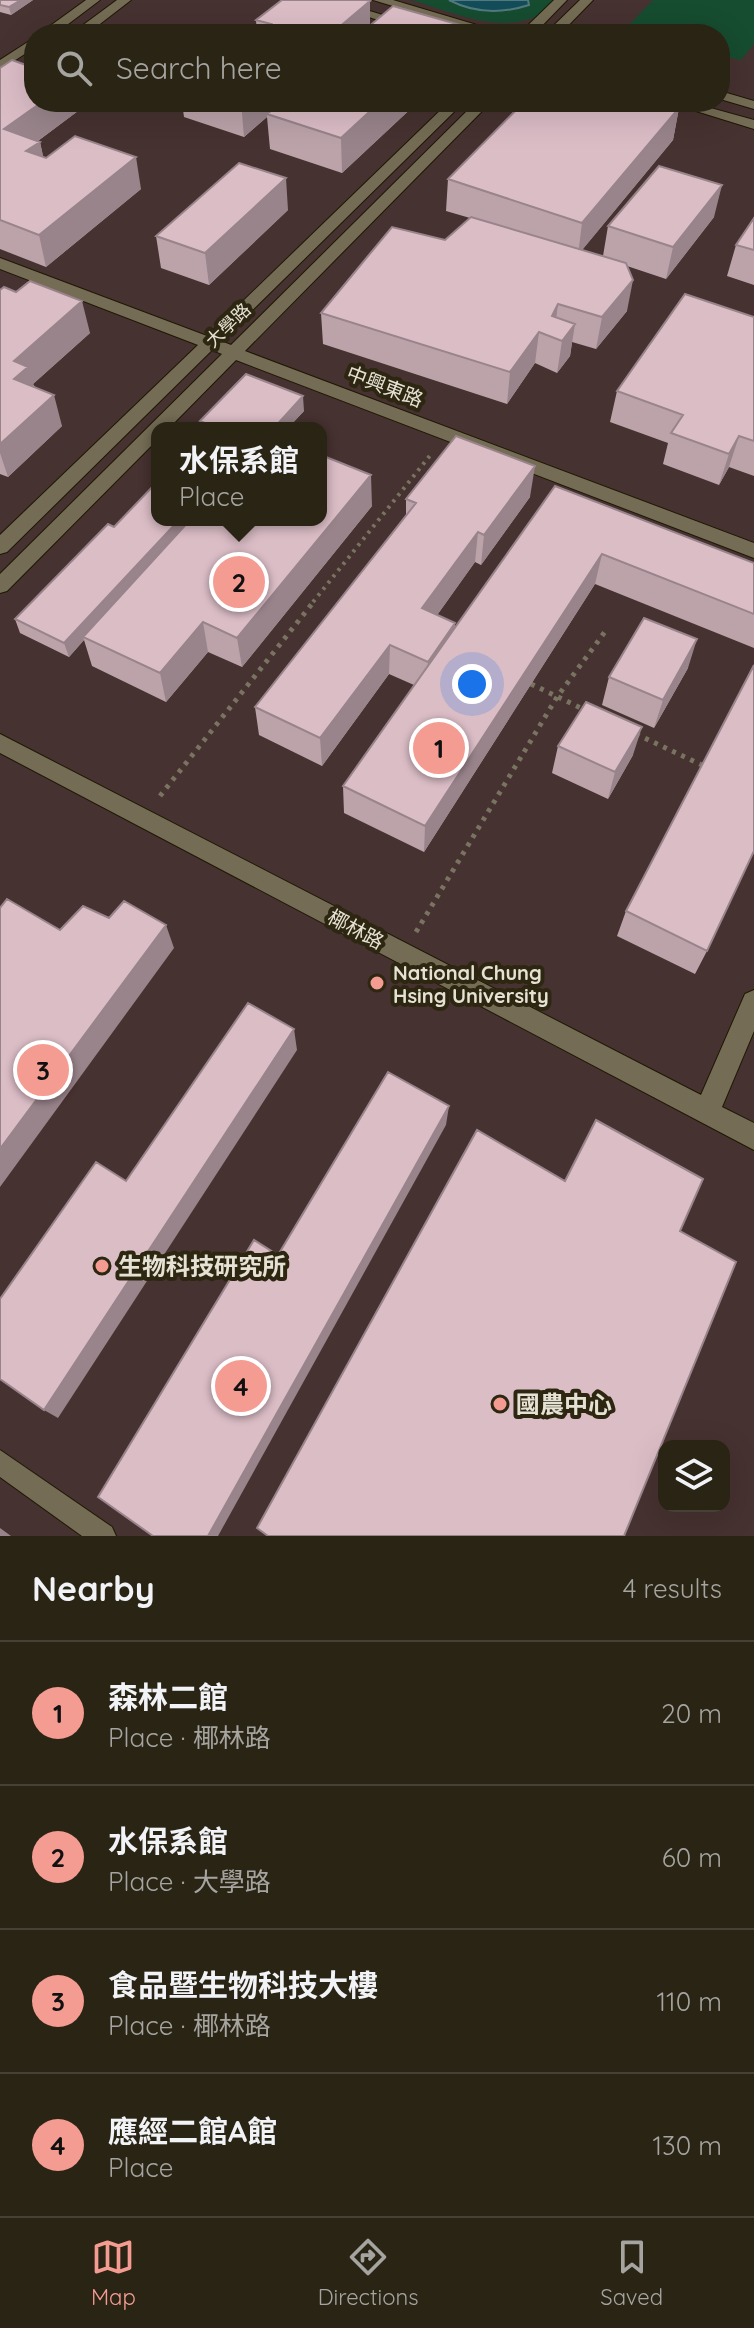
<!DOCTYPE html>
<html lang="en">
<head>
<meta charset="utf-8">
<style>
  :root { --surface:#292414; --page:#353022; --text:#f1f3f6; --muted:#a5a4a0; --line:#454134; --accent:#f59c92 }
  body { margin:0; font-family:Quicksand,"Noto Sans TC",sans-serif; background:var(--page); color:var(--text) }
  .controls { position:absolute; right:24px; bottom:24px; display:grid; overflow:hidden; border-radius:16px; box-shadow:0 8px 32px #0002 }
  .controls button { width:72px; height:72px; display:grid; place-items:center; padding:0; border:0; border-bottom:2px solid var(--line); background:var(--surface); color:var(--text); font:40px sans-serif }
  .you { position:absolute; left:472px; top:684px; width:28px; height:28px; margin:-20px; border:6px solid #fff; border-radius:50%; background:#1a73e8; box-shadow:0 0 0 12px #1a73e833 }
  .badge { display:grid; place-items:center; width:52px; height:52px; border-radius:50%; background:var(--accent); color:#111; font-size:26px; font-weight:700 }
  .pin { position:absolute; translate:-50% -50%; border:4px solid #fff; box-shadow:0 2px 8px #0006 }
  .popup { position:absolute; left:151px; top:422px; width:176px; height:104px; box-sizing:border-box; display:grid; place-content:center; border-radius:16px; background:var(--surface); filter:drop-shadow(0 2px 6px #0005); font-size:26px; white-space:nowrap; color:var(--muted) }
  .popup b { font-size:30px; color:var(--text) }
  .popup::after { content:''; position:absolute; left:50%; top:100%; margin-left:-16px; border:16px solid transparent; border-top-color:var(--surface) }
  .list { margin:0; padding:0; list-style:none }
  h2 { display:flex; justify-content:space-between; align-items:center; height:104px; margin:0; padding:0 32px; font-size:34px }
  h2 small { font-size:26px; font-weight:400; color:var(--muted) }
  .list li { display:grid; grid-template-columns:52px 1fr auto; gap:24px; align-items:center; box-sizing:border-box; height:144px; padding:0 32px; border-top:2px solid var(--line) }
  .list b { display:block; font-size:30px; white-space:nowrap }
  .list p { margin:0; font-size:26px; white-space:nowrap; color:var(--muted) }
  .list em { font-size:26px; font-style:normal; color:var(--muted) }
  .icon { flex:none; width:44px; height:44px; fill:none; stroke:currentColor; stroke-width:2; stroke-linecap:round; stroke-linejoin:round }
  .map { position:relative; flex:none; width:754px; height:1536px; overflow:hidden }
  .search { position:absolute; background:var(--surface); box-shadow:0 8px 32px #0002; left:24px; right:24px; top:24px; height:88px; display:flex; align-items:center; gap:20px; box-sizing:border-box; padding:0 28px; border-radius:32px; color:var(--muted); font-size:30px }
  .sheet { height:680px; background:var(--surface) }
  nav { display:flex; justify-content:space-around; align-items:center; box-sizing:border-box; height:112px; border-top:2px solid var(--line); background:var(--surface); font-size:22px; color:var(--muted) }
  nav a { display:grid; justify-items:center; gap:4px }
  nav .on { color:var(--accent) }
  .map>svg:first-child { display:block }
  .education { fill:#463230; fill-rule:evenodd }
  .green { fill:#164c30 }
  .water { fill:#134d59; stroke:#52797e; stroke-width:2 }
  .lines { fill:none; stroke-linecap:round; stroke-linejoin:round }
  .service-casing { stroke:#1e1803; stroke-width:2 }
  .minor-casing { stroke:#1e1803; stroke-width:2 }
  .path-far1 { stroke:#797361; stroke-width:4; stroke-dasharray:3 5; stroke-linecap:butt }
  .path { stroke:#797361; stroke-width:5; stroke-dasharray:4 6; stroke-linecap:butt }
  .service { fill:#746c54; fill-rule:evenodd }
  .minor { fill:#746c54; fill-rule:evenodd }
  .wall { fill:#bca3aa }
  .shaded-wall { fill:#99848b }
  .building { fill:#dbbdc6; stroke:#99848b; stroke-width:2 }
  .poi-dot { fill:#f59c92; stroke:#2d2610; stroke-width:3 }
  .labels { text-anchor:middle; dominant-baseline:central; stroke-width:8; stroke-linejoin:round; paint-order:stroke }
  .far-street-label { font-size:18px; fill:#e5e1d4; stroke:#2d2610 }
  .street-label { font-size:20px; fill:#e5e1d4; stroke:#2d2610 }
  .poi-label { font-size:20px; font-weight:bold; fill:#e5e1d4; stroke:#2d2610; text-anchor:start }
  .near-poi-label { font-size:24px; font-weight:bold; fill:#e5e1d4; stroke:#2d2610; text-anchor:start }
</style>
</head>
<body>
<div class="map">
<svg width="754" height="1536" viewBox="0 0 754 1536">
  <rect width="100%" height="100%" fill="#37301a"/>
  <path class="education" d="M 0,0 L 754,0 L 754,1536 L 0,1536 ZM 34,34 L 720,34 L 720,102 L 34,102 ZM 157,428 L 321,428 L 321,520 L 157,520 ZM 664,1446 L 724,1446 L 724,1506 L 664,1506 Z"/>
  <path class="green" d="M 411,0 L 560,0 C 517,43 462,15 411,0 Z
    M 653,0 L 754,0 L 754,44 L 741,60 L 720,55 L 720,34 L 640,34 L 624,30 Z"/>
  <path class="water" d="M 449,0 L 528,0 L 529,5 C 501,14 474,13 449,0 Z"/>
  <g class="lines">
    <g class="service-casing">
      <path id="service" d="M 0,1450 L 112,1527 L 116,1536 L 82,1536 L 0,1477 Z"/>
    </g>
    <g class="minor-casing">
      <path id="minor" d="M 86,0 L 100,0 L 55,34 L 39,34 Z
        M 117,0 L 131,0 L 87,34 L 71,34 Z
        M 313,0 L 333,0 L 446,34 L 424,34 Z
        M 373,0 L 393,0 L 507,34 L 485,34 Z
        M 554,0 L 567,0 L 534,34 L 519,34 Z
        M 580,0 L 593,0 L 560,34 L 545,34 Z
        M 34,38 L 34,48 L 0,70 L 0,60 Z
        M 34,61 L 34,71 L 0,93 L 0,83 Z
        M 720,91 L 754,101 L 754,109 L 720,99 Z
        M 449,102 L 464,102 L 221,341 L 231,345 L 476,102 L 491,102 L 245,351 L 754,543 L 754,558 L 236,360 L 169,428 L 157,428 L 157,440 L 7,591 L 0,593 L 0,574 L 222,354 L 212,350 L 7,552 L 0,554 L 0,535 L 198,345 L 0,269 L 0,258 L 207,336 Z
        M 667,102 L 689,102 L 754,120 L 754,129 Z
        M 0,734 L 701,1095 L 745,994 L 754,990 L 754,1031 L 722,1107 L 754,1123 L 754,1150 L 0,753 Z"/>
    </g>
    <path class="path-far1" d="M 313,602 L 432,453"/>
    <path class="path" d="M 531,684 L 587,711
      M 636,734 L 706,767
      M 160,796 L 315,600
      M 416,932 L 557,697 L 607,629"/>
    <use href="#service" class="service"/>
    <use href="#minor" class="minor"/>
  </g>
  <path class="wall" d="M 0,0 L 33,0 L 11,15 L 0,12 Z
    M 370,1 L 370,25 L 463,34 L 257,34 L 256,20 Z
    M 0,68 L 34,102 L 77,102 L 78,111 L 38,141 L 40,142 L 43,157 L 141,189 L 46,267 L 0,249 Z
    M 182,102 L 418,102 L 342,173 L 270,149 L 267,117 L 244,137 L 184,117 Z
    M 679,108 L 673,140 L 582,250 L 603,256 L 608,226 L 714,217 L 666,279 L 627,266 L 627,311 L 596,349 L 572,342 L 570,356 L 557,373 L 535,363 L 507,404 L 323,344 L 321,313 L 445,240 L 470,218 L 446,211 L 448,179 Z
    M 288,210 L 209,285 L 161,268 L 156,236 Z
    M 754,218 L 754,285 L 727,276 L 736,245 Z
    M 0,290 L 90,333 L 33,384 L 62,426 L 8,477 L 0,474 Z
    M 754,317 L 754,476 L 729,467 L 719,485 L 663,464 L 668,443 L 610,422 L 617,391 Z
    M 304,411 L 288,428 L 201,428 L 200,421 Z
    M 555,486 L 754,563 L 754,648 L 595,584 L 424,852 L 344,813 L 343,786 L 414,685 L 389,674 L 322,766 L 259,735 L 255,707 L 406,517 L 406,499 L 530,497 L 481,565 L 475,562 L 437,615 L 455,623 L 455,627 Z
    M 372,506 L 242,667 L 208,652 L 166,702 L 92,666 L 84,640 L 69,657 L 20,633 L 15,619 L 114,527 Z
    M 688,668 L 654,728 L 602,705 L 609,677 Z
    M 558,746 L 633,755 L 608,799 L 552,773 Z
    M 626,911 L 707,951 L 695,974 L 617,936 Z"/>
  <path class="shaded-wall" d="M 21,0 L 33,0 L 11,15 L 9,7 Z
    M 370,1 L 370,34 L 331,34 Z
    M 464,26 L 463,34 L 455,34 Z
    M 42,102 L 77,102 L 78,111 L 12,160 L 4,129 Z
    M 241,102 L 285,102 L 267,114 L 267,117 L 244,137 Z
    M 380,102 L 418,102 L 342,173 L 341,138 Z
    M 679,108 L 673,140 L 578,255 L 582,223 Z
    M 40,142 L 47,173 L 26,151 Z
    M 136,157 L 141,189 L 46,267 L 39,235 Z
    M 286,178 L 288,210 L 209,285 L 205,253 Z
    M 722,185 L 714,217 L 666,279 L 673,247 Z
    M 633,280 L 627,311 L 596,349 L 602,317 Z
    M 82,301 L 90,333 L 33,384 L 37,398 L 14,379 L 14,361 Z
    M 558,304 L 554,336 L 552,316 Z
    M 575,324 L 570,356 L 557,373 L 562,341 Z
    M 539,332 L 535,363 L 507,404 L 510,372 Z
    M 54,395 L 62,426 L 8,477 L 0,453 L 0,444 Z
    M 303,396 L 304,411 L 288,428 L 274,428 Z
    M 739,436 L 729,467 L 719,485 L 729,454 Z
    M 535,466 L 530,497 L 481,565 L 484,535 Z
    M 371,475 L 372,506 L 242,667 L 237,638 Z
    M 179,520 L 195,520 L 83,637 L 84,640 L 69,657 L 64,643 Z
    M 478,532 L 475,562 L 421,638 L 422,608 Z
    M 602,554 L 595,584 L 424,852 L 425,826 Z
    M 203,622 L 208,652 L 166,702 L 160,673 Z
    M 455,623 L 453,652 L 426,690 L 428,662 Z
    M 697,639 L 688,668 L 654,728 L 663,700 Z
    M 390,645 L 389,674 L 322,766 L 320,738 Z
    M 642,727 L 633,755 L 608,799 L 615,772 Z
    M 166,925 L 174,948 L 0,1187 L 0,1149 Z
    M 294,1029 L 297,1050 L 58,1418 L 44,1410 Z
    M 449,1106 L 446,1125 L 218,1536 L 208,1536 Z
    M 0,1528 L 11,1536 L 0,1536 Z"/>
  <path class="building" d="M 0,0 L 21,0 L 9,7 L 0,5 Z
    M 282,0 L 366,0 L 370,1 L 331,34 L 259,34 L 271,24 L 256,20 Z
    M 393,6 L 464,26 L 455,34 L 360,34 Z
    M 12,60 L 34,68 L 34,102 L 42,102 L 4,129 L 40,142 L 26,151 L 46,158 L 75,136 L 136,157 L 39,235 L 0,220 L 0,68 Z
    M 282,102 L 380,102 L 341,138 L 267,114 Z
    M 524,102 L 657,102 L 679,108 L 582,223 L 448,179 Z
    M 239,163 L 286,178 L 205,253 L 156,236 Z
    M 659,166 L 722,185 L 673,247 L 608,226 Z
    M 471,217 L 626,263 L 633,280 L 602,317 L 558,304 L 552,316 L 575,324 L 562,341 L 539,332 L 510,372 L 321,313 L 392,227 L 445,240 Z
    M 754,218 L 754,250 L 736,245 Z
    M 30,281 L 82,301 L 14,361 L 28,367 L 14,379 L 54,395 L 0,444 L 0,290 L 4,287 L 16,292 Z
    M 685,294 L 754,317 L 754,441 L 739,436 L 729,454 L 671,433 L 683,415 L 617,391 Z
    M 246,374 L 303,396 L 274,428 L 209,428 L 212,426 L 200,421 Z
    M 456,436 L 535,466 L 484,535 L 478,532 L 422,608 L 455,623 L 428,662 L 390,645 L 320,738 L 255,707 L 416,503 L 406,499 Z
    M 321,455 L 371,475 L 237,638 L 203,622 L 160,673 L 83,637 L 190,520 L 321,520 Z
    M 157,482 L 157,520 L 179,520 L 64,643 L 15,619 L 108,524 L 114,527 Z
    M 555,486 L 754,563 L 754,614 L 602,554 L 425,826 L 343,786 Z
    M 644,618 L 697,639 L 663,700 L 609,677 Z
    M 754,665 L 754,851 L 707,951 L 626,911 Z
    M 586,702 L 642,727 L 615,772 L 558,746 Z
    M 7,899 L 60,930 L 83,906 L 109,918 L 124,901 L 166,925 L 0,1149 L 0,908 Z
    M 248,1003 L 294,1029 L 44,1410 L 0,1379 L 0,1299 L 96,1162 L 126,1181 Z
    M 388,1072 L 449,1106 L 208,1536 L 153,1536 L 98,1497 L 254,1240 L 278,1255 Z
    M 596,1120 L 703,1179 L 680,1231 L 736,1262 L 624,1536 L 268,1536 L 257,1528 L 477,1130 L 565,1181 Z"/>
  <g class="poi-dot">
    <circle cx="377" cy="983" r="8"/>
    <circle cx="102" cy="1266" r="8"/>
    <circle cx="500" cy="1404" r="8"/>
  </g>
  <g class="labels">
    <g class="far-street-label">
      <text transform="translate(228 325) rotate(-44)">大學路</text>
    </g>
    <g class="street-label">
      <text transform="translate(385 386) rotate(21)">中興東路</text>
      <text transform="translate(356 929) rotate(28)">椰林路</text>
    </g>
    <g class="poi-label">
      <text x="393" y="972">National Chung<tspan x="393" dy="23">Hsing University</tspan></text>
    </g>
    <g class="near-poi-label">
      <text x="118" y="1266">生物科技研究所</text>
      <text x="516" y="1404">國農中心</text>
    </g>
  </g>
</svg>
<div class="controls">
<button><svg class="icon" aria-label="layers" viewBox="0 0 24 24"><path d="M12 4l9 5-9 5-9-5zM3 14l9 5 9-5"/></svg></button>
</div>
<div class="you"></div>
<div class="pin badge" style="left:439px;top:748px">1</div>
<div class="pin badge" style="left:239px;top:582px">2</div>
<div class="popup"><b>水保系館</b>Place</div>
<div class="pin badge" style="left:43px;top:1070px">3</div>
<div class="pin badge" style="left:241px;top:1386px">4</div>
<div class="search"><svg class="icon" aria-label="search" viewBox="0 0 24 24"><circle cx="10" cy="10" r="6"/><path d="M15 15l6 6"/></svg>Search here</div>
</div>
<section class="sheet">
<h2>Nearby<small>4 results</small></h2>
<ul class="list">
<li><span class="badge">1</span><div><b>森林二館</b><p>Place · 椰林路</p></div><em>20 m</em></li>
<li><span class="badge">2</span><div><b>水保系館</b><p>Place · 大學路</p></div><em>60 m</em></li>
<li><span class="badge">3</span><div><b>食品暨生物科技大樓</b><p>Place · 椰林路</p></div><em>110 m</em></li>
<li><span class="badge">4</span><div><b>應經二館A館</b><p>Place</p></div><em>130 m</em></li>
</ul>
</section>
<nav>
<a class="on"><svg class="icon" aria-label="map" viewBox="0 0 24 24"><path d="M3 6l6-2 6 2 6-2v14l-6 2-6-2-6 2zM9 4v14M15 6v14"/></svg>Map</a>
<a><svg class="icon" aria-label="directions" viewBox="0 0 24 24"><path d="M12 3l9 9-9 9-9-9zM9 14v-3h6M13 9l2 2-2 2"/></svg>Directions</a>
<a><svg class="icon" aria-label="saved" viewBox="0 0 24 24"><path d="M7 4h10v16l-5-4-5 4z"/></svg>Saved</a>
</nav>
</body>
</html>
